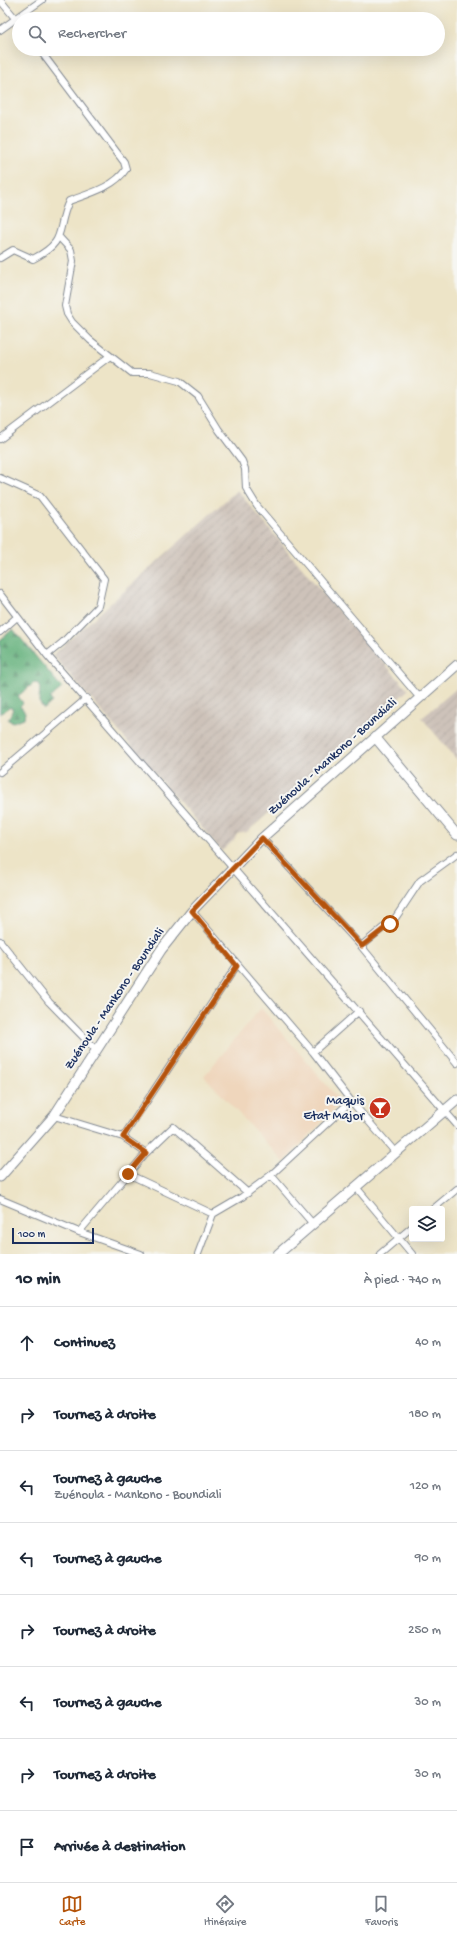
<!DOCTYPE html>
<html lang="fr">
<head>
<meta charset="utf-8">
<style>
  :root { --surface:#fff; --page:#f2f2f3; --text:#1f2937; --muted:#747a83; --line:#e0e1e3; --accent:#b45309 }
  body { margin:0; font-family:"Gochi Hand",sans-serif; background:var(--page); color:var(--text) }
  .controls { position:absolute; right:12px; bottom:12px; display:grid; overflow:hidden; border-radius:4px; box-shadow:0 4px 16px #0002 }
  .controls button { width:36px; height:36px; display:grid; place-items:center; padding:0; border:0; border-bottom:1px solid var(--line); background:var(--surface); color:var(--text); font:20px sans-serif }
  .scale { position:absolute; left:12px; bottom:10px; width:82px; box-sizing:border-box; padding-left:4px; border:2px solid #1b2f5e; border-top:0; font-size:11px; line-height:14px; white-space:nowrap; color:#1b2f5e; -webkit-text-stroke:3px #f6f6f2; paint-order:stroke }
  .stop { position:absolute; width:12px; height:12px; margin:-9px; border:3px solid #b45309; border-radius:50%; background:#fff }
  .stop.end { background:#b45309; border-color:#fff; box-shadow:0 1px 4px #0008 }
  .list { margin:0; padding:0; list-style:none }
  h2 { display:flex; justify-content:space-between; align-items:center; height:52px; margin:0; padding:0 16px; font-size:17px }
  h2 small { font-size:13px; font-weight:400; color:var(--muted) }
  .list li { display:grid; grid-template-columns:26px 1fr auto; gap:12px; align-items:center; box-sizing:border-box; height:72px; padding:0 16px; border-top:1px solid var(--line) }
  .list b { display:block; font-size:15px; white-space:nowrap }
  .list p { margin:0; font-size:13px; white-space:nowrap; color:var(--muted) }
  .list em { font-size:13px; font-style:normal; color:var(--muted) }
  .icon { flex:none; width:22px; height:22px; fill:none; stroke:currentColor; stroke-width:2; stroke-linecap:round; stroke-linejoin:round }
  .map { position:relative; flex:none; width:457px; height:1254px; overflow:hidden }
  .search { position:absolute; background:var(--surface); box-shadow:0 4px 16px #0002; left:12px; right:12px; top:12px; height:44px; display:flex; align-items:center; gap:10px; box-sizing:border-box; padding:0 14px; border-radius:22px; color:var(--muted); font-size:15px }
  .sheet { height:628px; background:var(--surface) }
  nav { display:flex; justify-content:space-around; align-items:center; box-sizing:border-box; height:56px; border-top:1px solid var(--line); background:var(--surface); font-size:11px; color:var(--muted) }
  nav a { display:grid; justify-items:center; gap:2px }
  nav .on { color:var(--accent) }
  .map>svg:first-child { display:block }
  .built { fill:#efd6bc }
  .industrial { fill:url(#industrial-furrows) }
  .forest { fill:url(#forest-firs); stroke:#3e706c }
  .lines { fill:none; stroke-linecap:round; stroke-linejoin:round }
  .street-casing { stroke:#848a92; stroke-width:8 }
  .secondary-casing { stroke:#848a92; stroke-width:11 }
  .street { stroke:#fff; stroke-width:6 }
  .secondary { stroke:#fff; stroke-width:9 }
  .route { stroke:#b45309; stroke-width:5 }
  .labels { text-anchor:middle; dominant-baseline:central; stroke-width:4; stroke-linejoin:round; paint-order:stroke }
  .street-label { font-size:13px; fill:#1b2f5e; stroke:#f6f6f2 }
  .poi-label { font-size:13px; fill:#1b2f5e; stroke:#f6f6f2; text-anchor:end }
</style>
</head>
<body>
<div class="map">
<svg width="457" height="1254" viewBox="0 0 457 1254">
  <defs>
    <pattern id="industrial-furrows" width="10" height="10" patternUnits="userSpaceOnUse"><rect width="10" height="10" fill="#cdc2b9"/><path d="M-1 1l2-2M0 10L10 0M9 11l2-2" fill="none" stroke="#afa7a1"/></pattern>
    <pattern id="forest-firs" width="22" height="20" patternUnits="userSpaceOnUse"><rect width="22" height="20" fill="#62b07a"/><path d="M5 1l3.5 6h-7zM16 11l3.5 6h-7z" fill="#509067"/></pattern>
  </defs>
  <rect width="100%" height="100%" fill="#f6f6f2"/>
  <filter id="ink" filterUnits="userSpaceOnUse"><feTurbulence type="fractalNoise" baseFrequency=".025" numOctaves="2"/><feDisplacementMap in="SourceGraphic" scale="8" xChannelSelector="R" yChannelSelector="G"/><feConvolveMatrix kernelMatrix="1 2 1 2 8 2 1 2 1" color-interpolation-filters="sRGB"/></filter>
  <filter id="wash" filterUnits="userSpaceOnUse"><feTurbulence type="fractalNoise" baseFrequency=".012" numOctaves="4" result="noise"/><feDisplacementMap in="SourceGraphic" scale="16" xChannelSelector="R" yChannelSelector="G"/><feGaussianBlur stdDeviation="0.9" result="paint"/><feColorMatrix in="noise" values="0 0 0 0 0 0 0 0 0 0 0 0 0 0 0 0 0 1.4 0 .05"/><feComposite in="paint" operator="in"/></filter>
  <g filter="url(#wash)">
    <rect width="100%" height="100%" fill="#ede4c7"/>
    <path class="built" d="M 261,1008 L 341,1102 L 284,1162 L 204,1076 Z"/>
    <path class="industrial" d="M 237,490 L 322,592 L 408,690 L 247,832 L 237,834 L 234,840 L 222,851 L 53,655 Z
      M 457,688 L 457,760 L 422,718 Z"/>
    <path class="forest" d="M 13,629 L 62,688 L 50,698 L 52,702 L 44,709 L 39,702 L 40,684 L 34,683 L 18,696 L 23,703 L 20,706 L 25,712 L 24,718 L 13,722 L 8,720 L 13,709 L 10,707 L 0,714 L 0,640 Z"/>
  </g>
  <g filter="url(#ink)">
    <g class="lines">
      <g class="street-casing">
        <path id="street" d="M 0,0 L 19,23
          M 0,30 L 42,0
          M 59,237 L 71,250 L 73,261 L 65,306 L 67,314 L 72,322 L 90,340 L 132,373 L 150,373 L 179,381 L 198,396 L 219,430 L 242,461 L 245,469 L 246,488 L 257,506 L 419,697
          M 0,258 L 13,250 L 33,259 C 69,240 55,231 69,201 C 88,194 115,187 126,169 L 124,162 L 39,49
          M 0,439 L 110,356
          M 0,478 L 40,496 L 104,579 L 98,606 L 63,642 L 47,655
          M 0,594 L 47,655 L 457,1125
          M 0,632 L 17,617
          M 0,772 L 87,698
          M 262,838 L 361,946 L 457,1063
          M 192,911 L 313,1052 L 351,1101 L 396,1153
          M 0,941 L 49,1002 L 96,1050
          M 361,946 L 396,917 L 420,881 L 457,854
          M 313,1052 L 359,1011
          M 54,1116 L 123,1137 L 237,965
          M 123,1137 L 146,1153
          M 128,1174 L 213,1214
          M 271,1175 L 313,1224
          M 356,1187 L 412,1254
          M 0,1199 L 79,1232 L 141,1254
          M 433,1209 L 457,1189
          M 79,1232 L 146,1153 L 173,1127 L 248,1193
          M 198,1254 L 213,1214 L 242,1197 L 271,1175 L 351,1101
          M 380,1254 L 412,1227"/>
      </g>
      <g class="secondary-casing">
        <path id="secondary" d="M 375,737 L 457,835
          M 0,1177 L 54,1116 L 161,950 L 192,911 L 262,838 L 457,665
          M 278,1254 L 457,1100"/>
      </g>
      <use href="#street" class="street"/>
      <use href="#secondary" class="secondary"/>
    </g>
  </g>
  <g class="lines" filter="url(#ink)">
    <path class="route" d="M 128,1174 L 146,1153 L 123,1137 L 237,966 L 192,911 L 262,838 L 362,946 L 390,924"/>
  </g>
  <defs>
    <g id="bar-disc" transform="scale(1.15)"><circle r="9.5" fill="#c8321e" stroke="#f6f6f2"/><path d="M-6-5H6L.8 .8V4.5H3.5V6h-7V4.5H-.8V.8Z" fill="#fff"/></g>
  </defs>
  <g fill-rule="evenodd">
    <use href="#bar-disc" x="380" y="1108"/>
  </g>
  <g class="labels">
    <g class="street-label">
      <text transform="translate(333 757) rotate(-42)">Zuénoula - Mankono - Boundiali</text>
      <text transform="translate(115 999) rotate(-56)">Zuénoula - Mankono - Boundiali</text>
    </g>
    <g class="poi-label">
      <text x="364" y="1101">Maquis<tspan x="364" dy="15">Etat Major</tspan></text>
    </g>
  </g>
</svg>
<div class="controls">
<button><svg class="icon" aria-label="layers" viewBox="0 0 24 24"><path d="M12 4l9 5-9 5-9-5zM3 14l9 5 9-5"/></svg></button>
</div>
<div class="scale">100 m</div>
<div class="stop" style="left:390px;top:924px"></div>
<div class="stop end" style="left:128px;top:1174px"></div>
<div class="search"><svg class="icon" aria-label="search" viewBox="0 0 24 24"><circle cx="10" cy="10" r="6"/><path d="M15 15l6 6"/></svg>Rechercher</div>
</div>
<section class="sheet">
<h2>10 min<small>À pied · 740 m</small></h2>
<ul class="list">
<li><svg class="icon" aria-label="ahead" viewBox="0 0 24 24"><path d="M12 20V5M6 11l6-6 6 6"/></svg><div><b>Continuez</b></div><em>40 m</em></li>
<li><svg class="icon" aria-label="right" viewBox="0 0 24 24"><path d="M7 20v-9h11M14 6l5 5-5 5"/></svg><div><b>Tournez à droite</b></div><em>180 m</em></li>
<li><svg class="icon" aria-label="left" viewBox="0 0 24 24"><path d="M17 20v-9H6M10 6l-5 5 5 5"/></svg><div><b>Tournez à gauche</b><p>Zuénoula - Mankono - Boundiali</p></div><em>120 m</em></li>
<li><svg class="icon" aria-label="left" viewBox="0 0 24 24"><path d="M17 20v-9H6M10 6l-5 5 5 5"/></svg><div><b>Tournez à gauche</b></div><em>90 m</em></li>
<li><svg class="icon" aria-label="right" viewBox="0 0 24 24"><path d="M7 20v-9h11M14 6l5 5-5 5"/></svg><div><b>Tournez à droite</b></div><em>250 m</em></li>
<li><svg class="icon" aria-label="left" viewBox="0 0 24 24"><path d="M17 20v-9H6M10 6l-5 5 5 5"/></svg><div><b>Tournez à gauche</b></div><em>30 m</em></li>
<li><svg class="icon" aria-label="right" viewBox="0 0 24 24"><path d="M7 20v-9h11M14 6l5 5-5 5"/></svg><div><b>Tournez à droite</b></div><em>30 m</em></li>
<li><svg class="icon" aria-label="arrive" viewBox="0 0 24 24"><path d="M6 21V4h12l-3 4 3 4H6"/></svg><div><b>Arrivée à destination</b></div></li>
</ul>
</section>
<nav>
<a class="on"><svg class="icon" aria-label="map" viewBox="0 0 24 24"><path d="M3 6l6-2 6 2 6-2v14l-6 2-6-2-6 2zM9 4v14M15 6v14"/></svg>Carte</a>
<a><svg class="icon" aria-label="directions" viewBox="0 0 24 24"><path d="M12 3l9 9-9 9-9-9zM9 14v-3h6M13 9l2 2-2 2"/></svg>Itinéraire</a>
<a><svg class="icon" aria-label="saved" viewBox="0 0 24 24"><path d="M7 4h10v16l-5-4-5 4z"/></svg>Favoris</a>
</nav>
</body>
</html>
